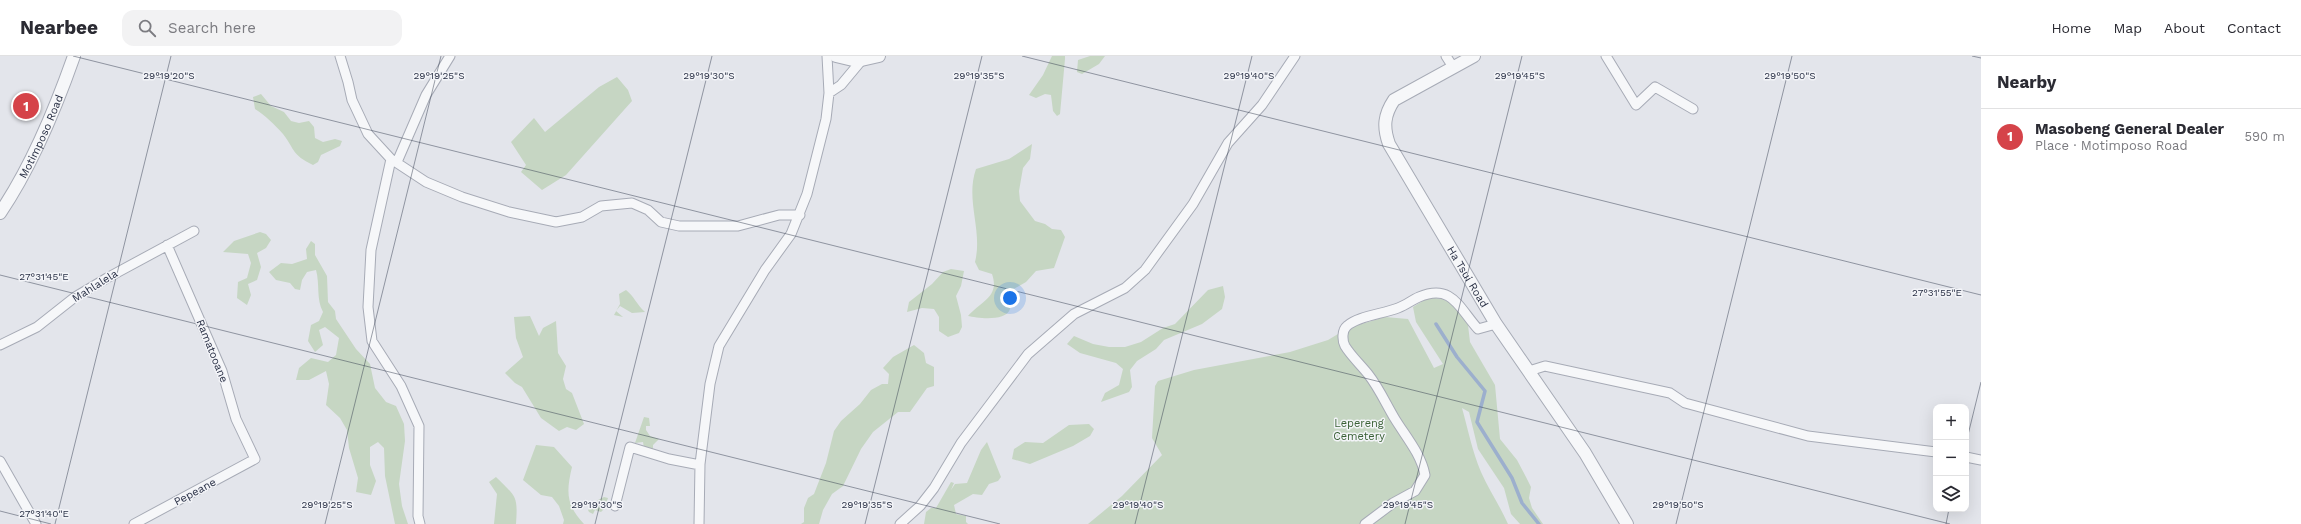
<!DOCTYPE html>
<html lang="en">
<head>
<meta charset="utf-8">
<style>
  :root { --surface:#fff; --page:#f2f2f3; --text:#2b2b33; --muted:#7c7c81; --line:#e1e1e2; --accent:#d54349 }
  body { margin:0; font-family:"Work Sans",sans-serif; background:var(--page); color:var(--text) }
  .controls { position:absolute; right:12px; bottom:12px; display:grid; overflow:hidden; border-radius:8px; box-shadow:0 4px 16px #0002 }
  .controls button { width:36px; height:36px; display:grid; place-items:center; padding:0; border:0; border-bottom:1px solid var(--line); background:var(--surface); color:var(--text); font:20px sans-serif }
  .you { position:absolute; left:1010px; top:242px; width:14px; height:14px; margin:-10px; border:3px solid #fff; border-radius:50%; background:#1a73e8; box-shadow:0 0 0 6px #1a73e833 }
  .badge { display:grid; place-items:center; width:26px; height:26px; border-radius:50%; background:var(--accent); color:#fff; font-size:13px; font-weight:700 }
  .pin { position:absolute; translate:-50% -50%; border:2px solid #fff; box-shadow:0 1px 4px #0006 }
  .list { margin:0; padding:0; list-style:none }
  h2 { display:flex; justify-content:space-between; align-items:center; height:52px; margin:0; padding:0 16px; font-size:17px }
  h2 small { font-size:13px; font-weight:400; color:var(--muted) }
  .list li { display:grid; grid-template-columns:26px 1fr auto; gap:12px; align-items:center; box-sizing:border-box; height:56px; padding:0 16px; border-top:1px solid var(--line) }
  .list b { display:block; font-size:15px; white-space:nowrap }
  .list p { margin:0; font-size:13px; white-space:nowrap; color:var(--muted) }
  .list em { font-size:13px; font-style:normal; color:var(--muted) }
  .icon { flex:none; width:22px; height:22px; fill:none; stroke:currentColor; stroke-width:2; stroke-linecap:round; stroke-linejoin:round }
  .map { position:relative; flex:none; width:1981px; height:468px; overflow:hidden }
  header { display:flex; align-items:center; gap:24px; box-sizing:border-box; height:56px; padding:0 20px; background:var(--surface); border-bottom:1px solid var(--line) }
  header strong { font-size:19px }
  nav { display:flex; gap:22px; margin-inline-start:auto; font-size:14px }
  .search { width:280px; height:36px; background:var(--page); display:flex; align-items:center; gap:10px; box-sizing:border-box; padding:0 14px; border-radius:12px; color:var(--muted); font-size:15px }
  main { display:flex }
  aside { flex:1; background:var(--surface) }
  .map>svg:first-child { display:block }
  .green { fill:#c6d6c3 }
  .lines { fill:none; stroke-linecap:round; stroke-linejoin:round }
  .stream { stroke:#9cafcd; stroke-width:3.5 }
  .minor-casing { stroke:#a7abb6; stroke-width:11 }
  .tertiary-casing { stroke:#a7abb6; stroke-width:14 }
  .minor { stroke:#f6f7f9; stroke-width:9 }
  .tertiary { stroke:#f6f7f9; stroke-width:12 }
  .ticks { fill:none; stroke:#293045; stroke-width:1; stroke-opacity:0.45 }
  .labels { text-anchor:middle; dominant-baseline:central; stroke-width:3; stroke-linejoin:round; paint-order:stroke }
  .street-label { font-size:11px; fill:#293045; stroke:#f3f4f8 }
  .park-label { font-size:11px; fill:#3a6136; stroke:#f3f4f8 }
  .ticks-label { font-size:10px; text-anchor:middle; fill:#293045; stroke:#f3f4f8; stroke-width:3; stroke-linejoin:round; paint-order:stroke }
</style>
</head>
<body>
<header>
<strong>Nearbee</strong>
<div class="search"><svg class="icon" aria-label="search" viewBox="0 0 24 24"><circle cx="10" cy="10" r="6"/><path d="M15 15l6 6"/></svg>Search here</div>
<nav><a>Home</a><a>Map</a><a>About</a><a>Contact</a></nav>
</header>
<main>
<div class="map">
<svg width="1981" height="468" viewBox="0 0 1981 468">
  <rect width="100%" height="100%" fill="#e3e5eb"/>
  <path class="green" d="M 1052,0 L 1065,0 L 1065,3 L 1060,58 L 1057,60 L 1053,55 L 1051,39 L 1045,38 L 1036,42 L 1029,39 L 1043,19 Z
    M 1090,0 L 1105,0 L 1099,8 L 1082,18 L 1077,16 L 1078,4 Z
    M 617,21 L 628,34 L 632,45 L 566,119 L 542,134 L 521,116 L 526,109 L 511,86 L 534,62 L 545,76 L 599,31 Z
    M 261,38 L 271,50 L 284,56 L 291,65 L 299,67 L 309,65 L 314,71 L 315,82 L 323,86 L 335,83 L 342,85 L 340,90 L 321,99 L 318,106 L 313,109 C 291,98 296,95 283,78 C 275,69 265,59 255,53 L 253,41 Z
    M 1032,88 L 1030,103 L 1023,112 L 1019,135 L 1020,145 L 1035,165 L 1045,168 L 1052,173 L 1061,174 L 1065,181 L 1054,212 L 1036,215 L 1026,226 L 1012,234 C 1010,240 1011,247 1010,253 C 1006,266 977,262 968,260 C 981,245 1000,241 992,218 L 979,214 L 975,206 C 983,174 965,144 976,113 L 1009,103 Z
    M 260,176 L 266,178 L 271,184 L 266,192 L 257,197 L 261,211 L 257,224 L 248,228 L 251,239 L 247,249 L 237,242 L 238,226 L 247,222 L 251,207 L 248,198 L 223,196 L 234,185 Z
    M 311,185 L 315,188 L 315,199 L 327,220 L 328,246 L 335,255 L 336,263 L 356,293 L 370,308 L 375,332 L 386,346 L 396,350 L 404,368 L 405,385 L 399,428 L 402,450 L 408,468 L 395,468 L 385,420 L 384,392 L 378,386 L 370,391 L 370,409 L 376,425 L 371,439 L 356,436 L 358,422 L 349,392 L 347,374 L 340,362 L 326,349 L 329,328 L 326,315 L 309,324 L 296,324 L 299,312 L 311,302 L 328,306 L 336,299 L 339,282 L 325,271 L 319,274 L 323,289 L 315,296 L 308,285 L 311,269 L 319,265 L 323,256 C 316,243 320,228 316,214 L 307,216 L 302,224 L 300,234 L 295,233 L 290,227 L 276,224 L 269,216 L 281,207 L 292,208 L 307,203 L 306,193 Z
    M 951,213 L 964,215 L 961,230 L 956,240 L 961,259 L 962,271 L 959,277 L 948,281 L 939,275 L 939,261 L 934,253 L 922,252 L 907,256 L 909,246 L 932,228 L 943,216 Z
    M 1223,230 L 1225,241 L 1222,253 L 1202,268 L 1164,284 L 1156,293 L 1137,305 L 1130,314 L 1132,331 L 1129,336 L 1101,346 L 1105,337 L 1119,329 L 1123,313 L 1116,307 L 1080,297 L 1067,288 L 1074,280 L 1093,288 L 1109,291 L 1125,291 L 1141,286 L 1163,272 L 1175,268 L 1208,234 Z
    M 626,234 C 634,240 637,249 645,256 L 632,257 L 620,250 L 616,255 L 623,261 L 614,259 L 620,248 L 619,238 Z
    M 1429,241 L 1442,243 L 1455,249 L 1468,269 L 1470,286 L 1495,329 L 1500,383 L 1517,404 L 1526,421 L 1531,431 L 1529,442 L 1532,452 L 1543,468 L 1520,468 L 1511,458 L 1504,432 L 1478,393 L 1469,356 L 1462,352 C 1468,373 1472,395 1481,416 C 1489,434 1500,450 1508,468 L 1088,468 L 1122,440 L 1162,399 L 1152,382 L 1155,330 L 1158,325 L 1194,314 L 1290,296 L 1328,284 L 1348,272 L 1385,261 L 1408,263 L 1434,312 L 1443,308 L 1416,266 L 1413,251 Z
    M 530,260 L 539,280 L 543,272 L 556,265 L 558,297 L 566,310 L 563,323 L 566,333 L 572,337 L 584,368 L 576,374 L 567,371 L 559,375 L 541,362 L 522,331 L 515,327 L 505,317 L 523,301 L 516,282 L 514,261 Z
    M 914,289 L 924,297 L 926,307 L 934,311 L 934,330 L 927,332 L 910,356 L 898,356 L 873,376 L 861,393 L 843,430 L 832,438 L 823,454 L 819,468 L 801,468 L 804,466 L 804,452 L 808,442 L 814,438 L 826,407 L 834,375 L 841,365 L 860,348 L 871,334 L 882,328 L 888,328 L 889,318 L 883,312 L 893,301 Z
    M 644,361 L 649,362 L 650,370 L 646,370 L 646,374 L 650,380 L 659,383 L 653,389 L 653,395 L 644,392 L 643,386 L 635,387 Z
    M 1089,368 L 1094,373 L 1090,380 L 1073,390 L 1030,408 L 1012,403 L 1014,393 L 1025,386 L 1043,387 L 1069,369 Z
    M 987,386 L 1001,421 L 998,425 L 989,428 L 982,439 L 973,438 L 954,449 L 956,458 L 966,460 L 966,466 L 968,468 L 924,468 L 926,456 L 931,452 L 936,452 L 951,426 L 954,427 L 951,434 L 955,428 L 967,427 L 981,394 Z
    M 536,389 L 554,391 L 572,411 C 566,436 566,449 584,468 L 563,468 L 564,464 L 559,450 L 552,441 L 541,439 L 523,424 Z
    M 496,421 C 516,441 518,439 516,468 L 494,468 L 497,438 L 489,426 Z
    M 604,441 L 608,442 L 604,453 L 601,456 L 595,454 L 593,458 L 589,456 L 588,454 L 598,444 Z"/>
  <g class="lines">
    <path class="stream" d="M 1436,268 L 1457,301 L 1485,335 L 1477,366 L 1512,422 L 1522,447 L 1539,468"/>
    <g class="minor-casing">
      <path id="minor" d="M 340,0 L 348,26 L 352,44 L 368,78 L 391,103 L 426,126 L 462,141 L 509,156 L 556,166 L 582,161 L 601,150 L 632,147 L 648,154 L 661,166 L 679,170 L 738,170 L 779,159 L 800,159
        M 1446,0 L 1453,11
        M 1606,0 L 1636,49 L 1655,31 L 1693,53
        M 829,37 L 841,29 L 861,5
        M 391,103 L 371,194 L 368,251 L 372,285 L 401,330 L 419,370 L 418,460 L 420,468
        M 397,106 L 426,39 L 450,0
        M 0,289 L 37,271 L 75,241 L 107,222 L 194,175
        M 1529,315 L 1545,310 L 1670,337 L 1685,347 L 1808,380 L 1936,396
        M 1966,401 L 1981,404
        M 0,405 L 36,468
        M 615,450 L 630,391 L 669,403 L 700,409
        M 134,468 L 255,403 L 236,363 L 222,315 L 167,189
        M 699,468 L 700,408 L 710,328 L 719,290 L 765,214 L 791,178 L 807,138 L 826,63 L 829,37 L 827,0
        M 900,468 L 920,450 L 934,432 L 961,387 L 1028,298 L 1074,258 L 1125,232 L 1145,214 L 1193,148 L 1228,87 L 1262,49 L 1295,0
        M 1365,468 L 1393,447 L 1415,435 L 1425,419 C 1421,398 1406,381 1395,363 C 1386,348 1379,332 1368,318 C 1361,309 1351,300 1345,290 C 1342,284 1342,274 1347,270 C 1358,260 1383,258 1398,252 C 1406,249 1412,244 1419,241 C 1452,227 1459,252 1478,273 L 1496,268"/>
    </g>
    <g class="tertiary-casing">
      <g id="tertiary">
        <path d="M 836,0 L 857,5 L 879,0"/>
        <path id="s1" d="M 1474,0 L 1394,44 C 1384,59 1383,71 1389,88 L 1496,268 L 1585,397 L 1627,468"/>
        <path id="s2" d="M 0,157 C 32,110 55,54 74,0"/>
      </g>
    </g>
    <use href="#minor" class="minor"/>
    <use href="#tertiary" class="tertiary"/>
  </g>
  <path class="ticks" d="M 73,0 L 1950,468M 1022,0 L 1981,239M 1972,0 L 1981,2M 0,219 L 1000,468M 1966,387 L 1981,326M 0,455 L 51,468M 55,468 L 171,0M 325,468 L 441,0M 595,468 L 712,0M 865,468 L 982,0M 1135,468 L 1252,0M 1405,468 L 1522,0M 1676,468 L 1792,0M 1946,468 L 1949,453"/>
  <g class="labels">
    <g class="street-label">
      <text stroke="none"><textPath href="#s2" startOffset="87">Motimposo Road</textPath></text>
      <text stroke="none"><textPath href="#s1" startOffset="292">Ha Tsui Road</textPath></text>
      <text transform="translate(95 230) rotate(-32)">Mahlalela</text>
      <text transform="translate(212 295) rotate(68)">Ramatooane</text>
      <text transform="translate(195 436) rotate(-28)">Pepeane</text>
    </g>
    <g class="park-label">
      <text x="1359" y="367">Lepereng<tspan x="1359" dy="13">Cemetery</tspan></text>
    </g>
  </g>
  <g class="ticks-label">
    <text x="169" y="23">29°19'20"S</text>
    <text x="439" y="23">29°19'25"S</text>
    <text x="709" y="23">29°19'30"S</text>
    <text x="979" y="23">29°19'35"S</text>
    <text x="1249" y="23">29°19'40"S</text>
    <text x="1520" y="23">29°19'45"S</text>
    <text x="1790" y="23">29°19'50"S</text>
    <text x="44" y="224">27°31'45"E</text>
    <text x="1937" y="240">27°31'55"E</text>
    <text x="327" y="452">29°19'25"S</text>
    <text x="597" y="452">29°19'30"S</text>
    <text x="867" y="452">29°19'35"S</text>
    <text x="1138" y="452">29°19'40"S</text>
    <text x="1408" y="452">29°19'45"S</text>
    <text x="1678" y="452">29°19'50"S</text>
    <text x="44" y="461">27°31'40"E</text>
  </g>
</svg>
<div class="controls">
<button>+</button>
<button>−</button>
<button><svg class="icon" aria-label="layers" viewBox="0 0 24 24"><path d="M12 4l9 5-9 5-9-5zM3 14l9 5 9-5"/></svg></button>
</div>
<div class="you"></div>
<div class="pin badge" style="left:26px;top:50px">1</div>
</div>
<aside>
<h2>Nearby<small></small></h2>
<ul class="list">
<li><span class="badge">1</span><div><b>Masobeng General Dealer</b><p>Place · Motimposo Road</p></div><em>590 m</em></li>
</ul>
</aside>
</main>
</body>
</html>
